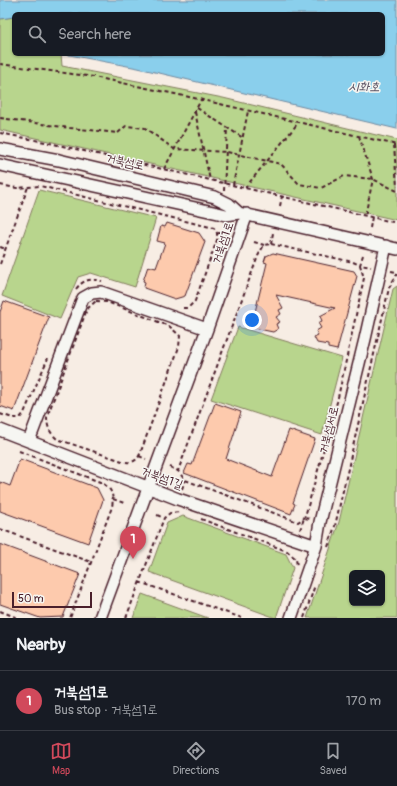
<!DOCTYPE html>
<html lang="en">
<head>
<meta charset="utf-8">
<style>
  :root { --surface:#171b24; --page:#242831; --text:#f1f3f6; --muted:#9ea1a6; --line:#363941; --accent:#d1495b }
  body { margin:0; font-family:Pangolin,"Poor Story",sans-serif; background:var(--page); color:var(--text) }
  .controls { position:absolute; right:12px; bottom:12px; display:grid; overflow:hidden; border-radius:6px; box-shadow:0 1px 3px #0004 }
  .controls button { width:36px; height:36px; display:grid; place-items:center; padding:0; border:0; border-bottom:1px solid var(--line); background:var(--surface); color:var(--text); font:20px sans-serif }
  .scale { position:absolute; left:12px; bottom:10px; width:80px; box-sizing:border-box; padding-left:4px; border:2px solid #4a1f2b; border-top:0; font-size:11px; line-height:14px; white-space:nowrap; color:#4a1f2b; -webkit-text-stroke:3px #f6f6f2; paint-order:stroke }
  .you { position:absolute; left:252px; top:320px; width:14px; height:14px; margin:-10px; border:3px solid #fff; border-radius:50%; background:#1a73e8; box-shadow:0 0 0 6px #1a73e833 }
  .badge { display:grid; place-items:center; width:26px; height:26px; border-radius:50%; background:var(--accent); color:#fff; font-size:13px; font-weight:700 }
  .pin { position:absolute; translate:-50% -33px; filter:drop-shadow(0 1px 2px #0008) }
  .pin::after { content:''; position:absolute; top:21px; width:14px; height:12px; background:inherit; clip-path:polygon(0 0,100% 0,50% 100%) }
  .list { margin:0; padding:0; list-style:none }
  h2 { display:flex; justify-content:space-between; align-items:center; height:52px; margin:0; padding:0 16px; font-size:17px }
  h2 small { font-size:13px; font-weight:400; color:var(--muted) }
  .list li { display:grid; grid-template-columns:26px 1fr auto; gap:12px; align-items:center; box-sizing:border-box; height:60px; padding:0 16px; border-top:1px solid var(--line) }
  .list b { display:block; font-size:15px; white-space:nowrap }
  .list p { margin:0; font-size:13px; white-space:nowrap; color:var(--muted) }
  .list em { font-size:13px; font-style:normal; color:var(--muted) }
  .icon { flex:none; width:22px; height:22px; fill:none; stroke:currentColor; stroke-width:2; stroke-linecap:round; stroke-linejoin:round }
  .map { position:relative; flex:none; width:397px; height:618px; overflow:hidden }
  .search { position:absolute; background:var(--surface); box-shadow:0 1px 3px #0004; left:12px; right:12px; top:12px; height:44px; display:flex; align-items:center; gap:10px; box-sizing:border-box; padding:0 14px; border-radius:6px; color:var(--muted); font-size:15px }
  .sheet { height:112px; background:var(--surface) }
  nav { display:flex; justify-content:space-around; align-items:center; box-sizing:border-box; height:56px; border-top:1px solid var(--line); background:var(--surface); font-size:11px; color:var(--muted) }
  nav a { display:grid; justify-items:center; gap:2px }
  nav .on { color:var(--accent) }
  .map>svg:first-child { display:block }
  .green { fill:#b8d58d; stroke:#817a5c; fill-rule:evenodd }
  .water { fill:#8acfec; stroke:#70899f }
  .building { fill:#fdcaad; stroke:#4a1f2b }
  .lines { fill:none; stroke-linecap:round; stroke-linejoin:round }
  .minor-casing { stroke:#4a1f2b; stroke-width:14 }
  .path { stroke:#4a1f2b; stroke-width:2; stroke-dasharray:4 3; stroke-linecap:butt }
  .minor { stroke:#f6f6f2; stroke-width:11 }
  .labels { text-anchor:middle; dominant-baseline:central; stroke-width:3; stroke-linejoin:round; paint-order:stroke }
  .street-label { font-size:12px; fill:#4a1f2b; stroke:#f6f6f2 }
  .water-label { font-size:13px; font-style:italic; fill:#5d5465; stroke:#f6f6f2 }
</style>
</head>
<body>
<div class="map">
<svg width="397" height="618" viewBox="0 0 397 618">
  <rect width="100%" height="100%" fill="#f7ede4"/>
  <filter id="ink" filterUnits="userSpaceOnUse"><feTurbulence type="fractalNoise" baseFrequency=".025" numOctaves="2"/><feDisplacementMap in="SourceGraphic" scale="8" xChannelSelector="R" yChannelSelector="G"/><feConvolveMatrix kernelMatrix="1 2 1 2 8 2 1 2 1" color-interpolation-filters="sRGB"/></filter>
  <g filter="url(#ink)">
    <path class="green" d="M 14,17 L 14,54 L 61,54 L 62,66 L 223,98 L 397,140 L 397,220 L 0,130 L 0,19 Z
      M 39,190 L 156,218 L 135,287 L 91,273 L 78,277 L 60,319 L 2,296 Z
      M 397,286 L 397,618 L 307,618 L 339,522 L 393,289 ZM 352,573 L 382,573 L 382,603 L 352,603 Z
      M 238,327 L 342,358 L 322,435 L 211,399 Z
      M 183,516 L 286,554 L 293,568 L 276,618 L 149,572 L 167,523 Z
      M 142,594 L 208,618 L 133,618 Z"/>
    <path class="water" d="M 0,0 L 397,0 L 397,129 L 138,68 L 64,54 L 383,54 L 383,14 L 14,14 L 14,17 L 0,19 Z"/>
    <path class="building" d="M 167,223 L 199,233 L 205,242 L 185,296 L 175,299 L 144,288 L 145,282 L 143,281 L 148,266 L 156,268 L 165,243 L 157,241 L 161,226 L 165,227 Z
      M 273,253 L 354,271 L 357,276 L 337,350 L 328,348 L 328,345 L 317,343 L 314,337 L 318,335 L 316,331 L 321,328 L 318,323 L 322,321 L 320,316 L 335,308 L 276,295 L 283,308 L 279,310 L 281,314 L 276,317 L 280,322 L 276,324 L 278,329 L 273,332 L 249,327 L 251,316 L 254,316 L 267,263 L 264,262 L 266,256 Z
      M 4,301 L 49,317 L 14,411 L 0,406 L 0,312 Z
      M 215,403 L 241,412 L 226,459 L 272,477 L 289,430 L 315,439 L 293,503 L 295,504 L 291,514 L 184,473 L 188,464 L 192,465 Z
      M 20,459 L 97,488 L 103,500 L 88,543 L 0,511 L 0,482 L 10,486 Z
      M 0,544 L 80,574 L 63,617 L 40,618 L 0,604 Z"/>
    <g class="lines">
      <g class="minor-casing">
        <path id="minor" d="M 0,149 L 59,160 L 215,197 L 229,204 L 239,213
          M 0,165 L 218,213 L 226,215 L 239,213 L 397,249
          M 0,430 L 178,499 L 316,546
          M 29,441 L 83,298 L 92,293 L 101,292 L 207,329
          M 100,618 L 207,329 L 247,214
          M 291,618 L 316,546 L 320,522 L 365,339 L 386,246"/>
      </g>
      <path class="path" d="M 0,64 L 94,77 L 194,98 L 397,145
        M 197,108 L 243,138
        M 195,112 L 210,180
        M 0,118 L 70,128 L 118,133 L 126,126 L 145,128 L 174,149 L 227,152 L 281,164 L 299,184 L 321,188 L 344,176 L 373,179 L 397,191
        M 0,133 L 45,142 L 397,223
        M 359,136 L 373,179 L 365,216
        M 394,145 L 397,187
        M 164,169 L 201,100
        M 0,185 L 17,188 L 40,186 L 214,228 L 217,233 L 217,240 L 195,301 L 188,308 L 183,308
        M 233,185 L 248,111
        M 245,188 L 298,123
        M 224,191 L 227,128
        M 280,206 L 282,196
        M 370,228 L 372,217
        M 218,233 L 226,234
        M 254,242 L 264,245
        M 271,244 L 353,262 L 360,265 L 364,278 L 337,402 L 306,513 L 304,518 L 298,522 L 185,480 L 178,471 L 258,256 L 264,245 Z
        M 271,244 L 273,233
        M 0,247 L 6,249
        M 363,255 L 360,265 L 371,267
        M 0,264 L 28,187
        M 391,271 L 397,272
        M 76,289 C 83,280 90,278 102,281
        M 96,301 L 107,302 L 169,326 L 180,336 L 179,347 L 140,454 C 137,461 132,463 125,462 L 57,439 C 50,433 47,427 47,417 L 87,309 Z
        M 0,414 L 13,418 L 20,418 L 24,413 L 48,358
        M 19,451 L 100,482 C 112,488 114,495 112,507 L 70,618
        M 139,456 L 146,459
        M 170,467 L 178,471
        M 182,489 L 185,480
        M 113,499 L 124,503
        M 157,515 L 164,518
        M 201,519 L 287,551 L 296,559 L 297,566
        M 0,529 L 91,562
        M 300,530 L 304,518 L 311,519
        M 328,547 L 335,526 L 389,288 L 397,274
        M 139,582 L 242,618
        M 0,611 L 18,618
        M 126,618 L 164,518 L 170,513 L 180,512
        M 304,618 L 315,585"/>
      <use href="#minor" class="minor"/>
    </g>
  </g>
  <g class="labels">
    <g class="street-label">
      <text transform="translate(125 162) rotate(13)">거북섬로</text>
      <text transform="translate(223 243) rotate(-71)">거북섬1로</text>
      <text transform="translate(329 430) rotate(-76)">거북섬서로</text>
      <text transform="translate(162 478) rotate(21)">거북섬1길</text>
    </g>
    <g class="water-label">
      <text x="364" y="87">시화호</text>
    </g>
  </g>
</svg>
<div class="controls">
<button><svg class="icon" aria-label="layers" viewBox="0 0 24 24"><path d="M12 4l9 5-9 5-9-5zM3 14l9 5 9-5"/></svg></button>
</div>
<div class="scale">50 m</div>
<div class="you"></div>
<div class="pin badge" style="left:133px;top:559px">1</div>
<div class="search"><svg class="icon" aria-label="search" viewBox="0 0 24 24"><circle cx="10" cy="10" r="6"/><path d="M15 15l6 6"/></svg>Search here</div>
</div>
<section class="sheet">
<h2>Nearby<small></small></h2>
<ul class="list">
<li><span class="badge">1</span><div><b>거북섬1로</b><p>Bus stop · 거북섬1로</p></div><em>170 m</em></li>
</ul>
</section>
<nav>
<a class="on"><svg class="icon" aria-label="map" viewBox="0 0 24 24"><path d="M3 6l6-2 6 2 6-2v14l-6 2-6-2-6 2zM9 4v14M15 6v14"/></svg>Map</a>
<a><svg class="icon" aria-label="directions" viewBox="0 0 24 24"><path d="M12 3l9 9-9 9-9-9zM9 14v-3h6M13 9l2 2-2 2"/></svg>Directions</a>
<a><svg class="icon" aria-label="saved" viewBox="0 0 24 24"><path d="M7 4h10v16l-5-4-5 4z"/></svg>Saved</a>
</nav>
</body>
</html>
